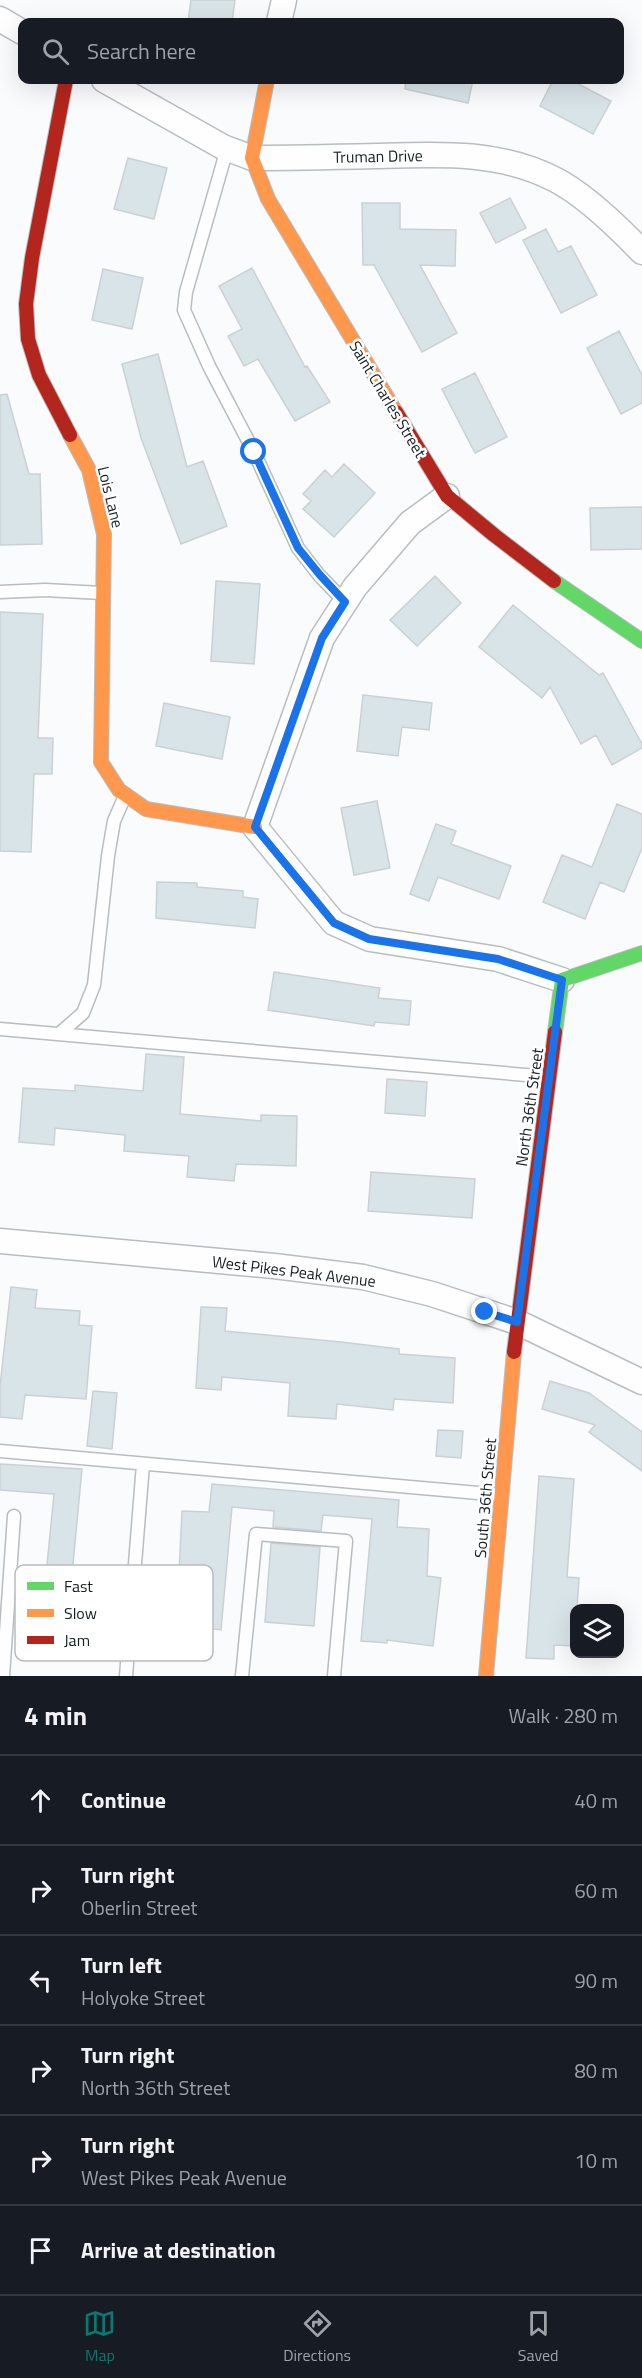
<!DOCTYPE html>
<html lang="en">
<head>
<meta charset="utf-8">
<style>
  :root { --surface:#171b24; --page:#20242c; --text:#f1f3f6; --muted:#9ea1a6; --line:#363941; --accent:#0f766e }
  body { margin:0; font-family:"Titillium Web",sans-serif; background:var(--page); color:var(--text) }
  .controls { position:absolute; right:18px; bottom:18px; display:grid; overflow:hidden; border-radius:12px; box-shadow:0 6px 24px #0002 }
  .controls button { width:54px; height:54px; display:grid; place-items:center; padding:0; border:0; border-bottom:2px solid var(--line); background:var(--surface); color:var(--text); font:30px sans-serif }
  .stop { position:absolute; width:18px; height:18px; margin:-14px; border:4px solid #1a73e8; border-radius:50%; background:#fff }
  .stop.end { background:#1a73e8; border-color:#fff; box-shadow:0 2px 6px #0008 }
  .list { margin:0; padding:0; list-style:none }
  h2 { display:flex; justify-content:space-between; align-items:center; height:78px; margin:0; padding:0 24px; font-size:26px }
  h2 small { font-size:20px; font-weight:400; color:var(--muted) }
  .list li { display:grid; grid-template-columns:39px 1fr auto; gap:18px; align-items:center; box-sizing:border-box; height:90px; padding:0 24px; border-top:2px solid var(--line) }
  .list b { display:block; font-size:22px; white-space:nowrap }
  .list p { margin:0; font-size:20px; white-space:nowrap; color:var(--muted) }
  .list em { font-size:20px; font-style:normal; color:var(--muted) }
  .icon { flex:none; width:33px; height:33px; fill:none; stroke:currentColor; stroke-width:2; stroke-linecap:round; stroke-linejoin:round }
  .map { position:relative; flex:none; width:642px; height:1676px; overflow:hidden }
  .search { position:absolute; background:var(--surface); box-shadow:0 6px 24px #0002; left:18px; right:18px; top:18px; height:66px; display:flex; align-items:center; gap:15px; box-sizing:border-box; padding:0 21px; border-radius:12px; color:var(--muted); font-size:22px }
  .sheet { height:618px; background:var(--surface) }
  nav { display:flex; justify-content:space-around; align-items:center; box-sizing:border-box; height:84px; border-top:2px solid var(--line); background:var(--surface); font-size:16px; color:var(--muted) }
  nav a { display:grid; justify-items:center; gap:3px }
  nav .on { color:var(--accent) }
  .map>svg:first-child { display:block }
  .building { fill:#d9e4e9; stroke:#cbd1d3; stroke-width:1.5 }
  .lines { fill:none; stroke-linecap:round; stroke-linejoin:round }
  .lane-casing { stroke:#b8bdbf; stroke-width:15 }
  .street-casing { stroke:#b8bdbf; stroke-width:27 }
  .fast-casing { stroke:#b8bdbf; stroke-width:16 }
  .slow-casing { stroke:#b8bdbf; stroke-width:16 }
  .jam-casing { stroke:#b8bdbf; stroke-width:16 }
  .lane { stroke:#fefeff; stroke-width:12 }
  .street { stroke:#fefeff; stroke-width:24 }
  .fast { stroke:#63d668; stroke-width:14 }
  .slow { stroke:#ff974d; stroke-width:14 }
  .jam { stroke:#b3261e; stroke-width:14 }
  .route { stroke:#1a73e8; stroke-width:8 }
  .labels { text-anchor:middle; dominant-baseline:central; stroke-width:5; stroke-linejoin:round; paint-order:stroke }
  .street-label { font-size:16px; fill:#161f21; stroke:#fff }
  .key { fill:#fff; stroke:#b9bcbc; stroke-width:1.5 }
  .key-label { font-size:16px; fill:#161f21 }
</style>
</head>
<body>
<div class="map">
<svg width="642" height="1676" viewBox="0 0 642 1676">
  <rect width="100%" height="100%" fill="#f9fbfd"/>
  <path class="building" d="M 191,0 L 235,0 L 232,22 L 188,22 Z
    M 406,80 L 473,80 L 468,103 L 405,89 Z
    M 553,80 L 571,80 L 611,101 L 593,134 L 540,106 Z
    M 128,158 L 167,168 L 154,219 L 114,209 Z
    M 510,198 L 526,228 L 496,243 L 480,213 Z
    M 362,203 L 400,203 L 400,229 L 456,230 L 455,266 L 420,265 L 457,333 L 422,352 L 374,265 L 363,265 Z
    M 546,229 L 558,252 L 571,246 L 597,295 L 561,313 L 523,240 Z
    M 252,268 L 305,367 L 307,366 L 330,402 L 295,421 L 258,359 L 244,366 L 228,336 L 242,329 L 219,286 Z
    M 103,269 L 143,278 L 132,329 L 92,320 Z
    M 619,331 L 642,375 L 642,403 L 621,414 L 587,348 Z
    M 158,354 L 187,467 L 203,461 L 227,526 L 181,544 L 141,438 L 122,364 Z
    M 475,373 L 507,437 L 475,453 L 442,389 Z
    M 7,394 L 29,474 L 40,474 L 42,544 L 0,545 L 0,395 Z
    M 344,464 L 375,493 L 334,537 L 303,509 L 311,501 L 303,494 L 325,470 L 332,477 Z
    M 642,507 L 642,549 L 591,550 L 590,508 Z
    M 435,576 L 461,603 L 417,646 L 390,620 Z
    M 216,581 L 260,584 L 254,664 L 211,661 Z
    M 513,605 L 599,675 L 603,673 L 642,744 L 642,748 L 612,765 L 596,735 L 581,744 L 550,687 L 542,698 L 479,647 Z
    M 0,612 L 43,614 L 38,738 L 53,738 L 52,774 L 34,774 L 31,852 L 0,851 Z
    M 363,695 L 432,703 L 429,730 L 402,727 L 398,756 L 357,751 Z
    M 164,703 L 230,717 L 222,759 L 156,746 Z
    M 377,801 L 390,868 L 354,875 L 341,808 Z
    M 617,804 L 642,814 L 642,848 L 624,892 L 600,882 L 585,919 L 543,902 L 562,855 L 592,867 Z
    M 436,824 L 456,831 L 451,844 L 511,866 L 499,899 L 438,877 L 429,901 L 410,894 Z
    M 157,882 L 197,883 L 197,887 L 243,891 L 243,897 L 258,899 L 255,928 L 156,918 Z
    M 274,972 L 380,988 L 378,998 L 411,1001 L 409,1025 L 375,1022 L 374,1026 L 268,1010 Z
    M 146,1054 L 184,1057 L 180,1114 L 261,1121 L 261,1115 L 297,1116 L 296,1166 L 236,1164 L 234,1181 L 187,1177 L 189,1156 L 124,1151 L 125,1135 L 55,1128 L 54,1145 L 19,1142 L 23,1088 L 75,1091 L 75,1085 L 143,1091 Z
    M 387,1079 L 427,1082 L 425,1116 L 385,1113 Z
    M 371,1172 L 475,1179 L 472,1218 L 368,1211 Z
    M 11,1287 L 37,1290 L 35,1308 L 80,1311 L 79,1325 L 92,1326 L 86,1399 L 25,1395 L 22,1419 L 0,1417 L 0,1386 Z
    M 201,1307 L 227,1308 L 225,1331 L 341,1342 L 399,1349 L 399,1354 L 455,1358 L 453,1403 L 394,1399 L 393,1410 L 337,1404 L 336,1419 L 288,1416 L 290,1383 L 222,1377 L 221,1390 L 196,1388 Z
    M 550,1381 L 589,1393 L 642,1432 L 642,1471 L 589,1432 L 595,1425 L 542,1409 Z
    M 93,1391 L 117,1393 L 112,1449 L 87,1446 Z
    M 438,1430 L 463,1431 L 461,1458 L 436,1456 Z
    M 0,1464 L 82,1469 L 67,1627 L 41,1625 L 54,1494 L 0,1490 Z
    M 539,1476 L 574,1479 L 567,1577 L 579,1578 L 577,1608 L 574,1608 L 574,1646 L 554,1645 L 554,1659 L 526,1658 Z
    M 212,1484 L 399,1500 L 397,1527 L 429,1529 L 427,1576 L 441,1578 L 433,1646 L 387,1640 L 387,1643 L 361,1641 L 372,1519 L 323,1515 L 321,1531 L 273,1527 L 274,1511 L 232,1507 L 221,1630 L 199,1627 L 200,1618 L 159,1615 L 162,1571 L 179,1572 L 182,1511 L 209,1512 Z
    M 271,1543 L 320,1547 L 314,1626 L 265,1622 Z"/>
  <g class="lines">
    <g class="lane-casing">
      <path id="lane" d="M 227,149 L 186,292 L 184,310 L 209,366 L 254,452 L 298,548 L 319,575 L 345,602
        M 0,592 L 45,590 L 102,593
        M 0,1029 L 549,1077
        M 59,1034 L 83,1013 L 94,985 L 108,856 L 114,821 L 125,796
        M 0,1451 L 501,1495
        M 3,1676 L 14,1516
        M 126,1676 L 143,1464
        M 242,1676 L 256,1534 L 346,1541 L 334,1676"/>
    </g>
    <g class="street-casing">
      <path id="street" d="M 0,19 L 22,32
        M 279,22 L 284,0
        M 104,80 L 223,147 L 252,158 C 295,158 337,157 380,156 C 440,154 499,151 554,179 C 584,194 619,228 642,252
        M 447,496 L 410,523 L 355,587 L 322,638 L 255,827 L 334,923 L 370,939 L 498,959 L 562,980
        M 0,1241 L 274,1266 L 363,1277 L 432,1294 L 517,1322 L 642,1382"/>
    </g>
    <g class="fast-casing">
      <path id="fast" d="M 554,581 L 642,641
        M 555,1032 L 562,980 L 642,953"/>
    </g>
    <g class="slow-casing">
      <path id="slow" d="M 267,80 L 252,158 L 268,199 L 396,412
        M 70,435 L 89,470 L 104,534 L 101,762 L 119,790 L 146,809 L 255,827
        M 486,1676 L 514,1352"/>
    </g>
    <g class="jam-casing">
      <path id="jam" d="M 66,80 L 32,258 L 26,304 L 28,339 L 39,375 L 70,435
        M 396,412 L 447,496 L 494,535 L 554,581
        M 514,1352 L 555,1032"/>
    </g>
    <use href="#lane" class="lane"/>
    <use href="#street" class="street"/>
    <use href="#fast" class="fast"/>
    <use href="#slow" class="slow"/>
    <use href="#jam" class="jam"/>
  </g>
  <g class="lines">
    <path class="route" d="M 254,452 L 298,548 L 320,575 L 345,602 L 322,638 L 255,827 L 334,923 L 369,939 L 498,959 L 562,980 L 517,1322 L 485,1312"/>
  </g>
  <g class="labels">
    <g class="street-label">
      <text transform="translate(378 156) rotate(-1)">Truman Drive</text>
      <text transform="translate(388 399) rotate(59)">Saint Charles Street</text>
      <text transform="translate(111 497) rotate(76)">Lois Lane</text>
      <text transform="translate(529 1107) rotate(-82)">North 36th Street</text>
      <text transform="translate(294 1271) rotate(7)">West Pikes Peak Avenue</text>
      <text transform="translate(485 1498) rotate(-85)">South 36th Street</text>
    </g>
  </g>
  <rect x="15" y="1565" width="198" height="96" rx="9" class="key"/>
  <rect x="27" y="1582" width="27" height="8" fill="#63d668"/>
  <rect x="27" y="1609" width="27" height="8" fill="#ff974d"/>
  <rect x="27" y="1636" width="27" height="8" fill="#b3261e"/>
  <g class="key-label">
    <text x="64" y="1592">Fast</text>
    <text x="64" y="1619">Slow</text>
    <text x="64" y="1646">Jam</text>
  </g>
</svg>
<div class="controls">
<button><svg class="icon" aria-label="layers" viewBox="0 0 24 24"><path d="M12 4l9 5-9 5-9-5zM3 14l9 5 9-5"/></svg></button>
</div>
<div class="stop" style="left:254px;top:452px"></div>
<div class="stop end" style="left:485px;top:1312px"></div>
<div class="search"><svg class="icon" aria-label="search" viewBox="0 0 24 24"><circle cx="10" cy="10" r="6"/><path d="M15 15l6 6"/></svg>Search here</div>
</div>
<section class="sheet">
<h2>4 min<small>Walk · 280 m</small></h2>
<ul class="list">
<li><svg class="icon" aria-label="ahead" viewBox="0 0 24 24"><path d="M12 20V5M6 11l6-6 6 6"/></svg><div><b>Continue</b></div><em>40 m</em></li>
<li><svg class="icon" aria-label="right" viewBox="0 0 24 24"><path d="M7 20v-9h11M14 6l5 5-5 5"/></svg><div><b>Turn right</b><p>Oberlin Street</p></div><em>60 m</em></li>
<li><svg class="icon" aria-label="left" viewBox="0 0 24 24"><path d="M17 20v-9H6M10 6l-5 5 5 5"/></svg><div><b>Turn left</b><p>Holyoke Street</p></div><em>90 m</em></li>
<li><svg class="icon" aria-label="right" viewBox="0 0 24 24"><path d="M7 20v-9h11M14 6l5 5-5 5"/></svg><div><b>Turn right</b><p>North 36th Street</p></div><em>80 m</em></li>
<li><svg class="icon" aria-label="right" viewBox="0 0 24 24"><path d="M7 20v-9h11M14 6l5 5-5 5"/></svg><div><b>Turn right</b><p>West Pikes Peak Avenue</p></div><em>10 m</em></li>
<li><svg class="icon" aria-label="arrive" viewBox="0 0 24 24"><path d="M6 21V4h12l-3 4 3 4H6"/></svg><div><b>Arrive at destination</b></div></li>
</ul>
</section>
<nav>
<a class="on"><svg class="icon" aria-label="map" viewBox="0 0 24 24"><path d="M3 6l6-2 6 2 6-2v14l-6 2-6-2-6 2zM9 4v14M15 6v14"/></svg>Map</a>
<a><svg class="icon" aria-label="directions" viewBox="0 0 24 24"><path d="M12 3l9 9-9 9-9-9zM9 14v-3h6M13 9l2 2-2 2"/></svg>Directions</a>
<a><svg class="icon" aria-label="saved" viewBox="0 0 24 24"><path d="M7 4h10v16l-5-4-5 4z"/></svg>Saved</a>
</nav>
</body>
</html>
